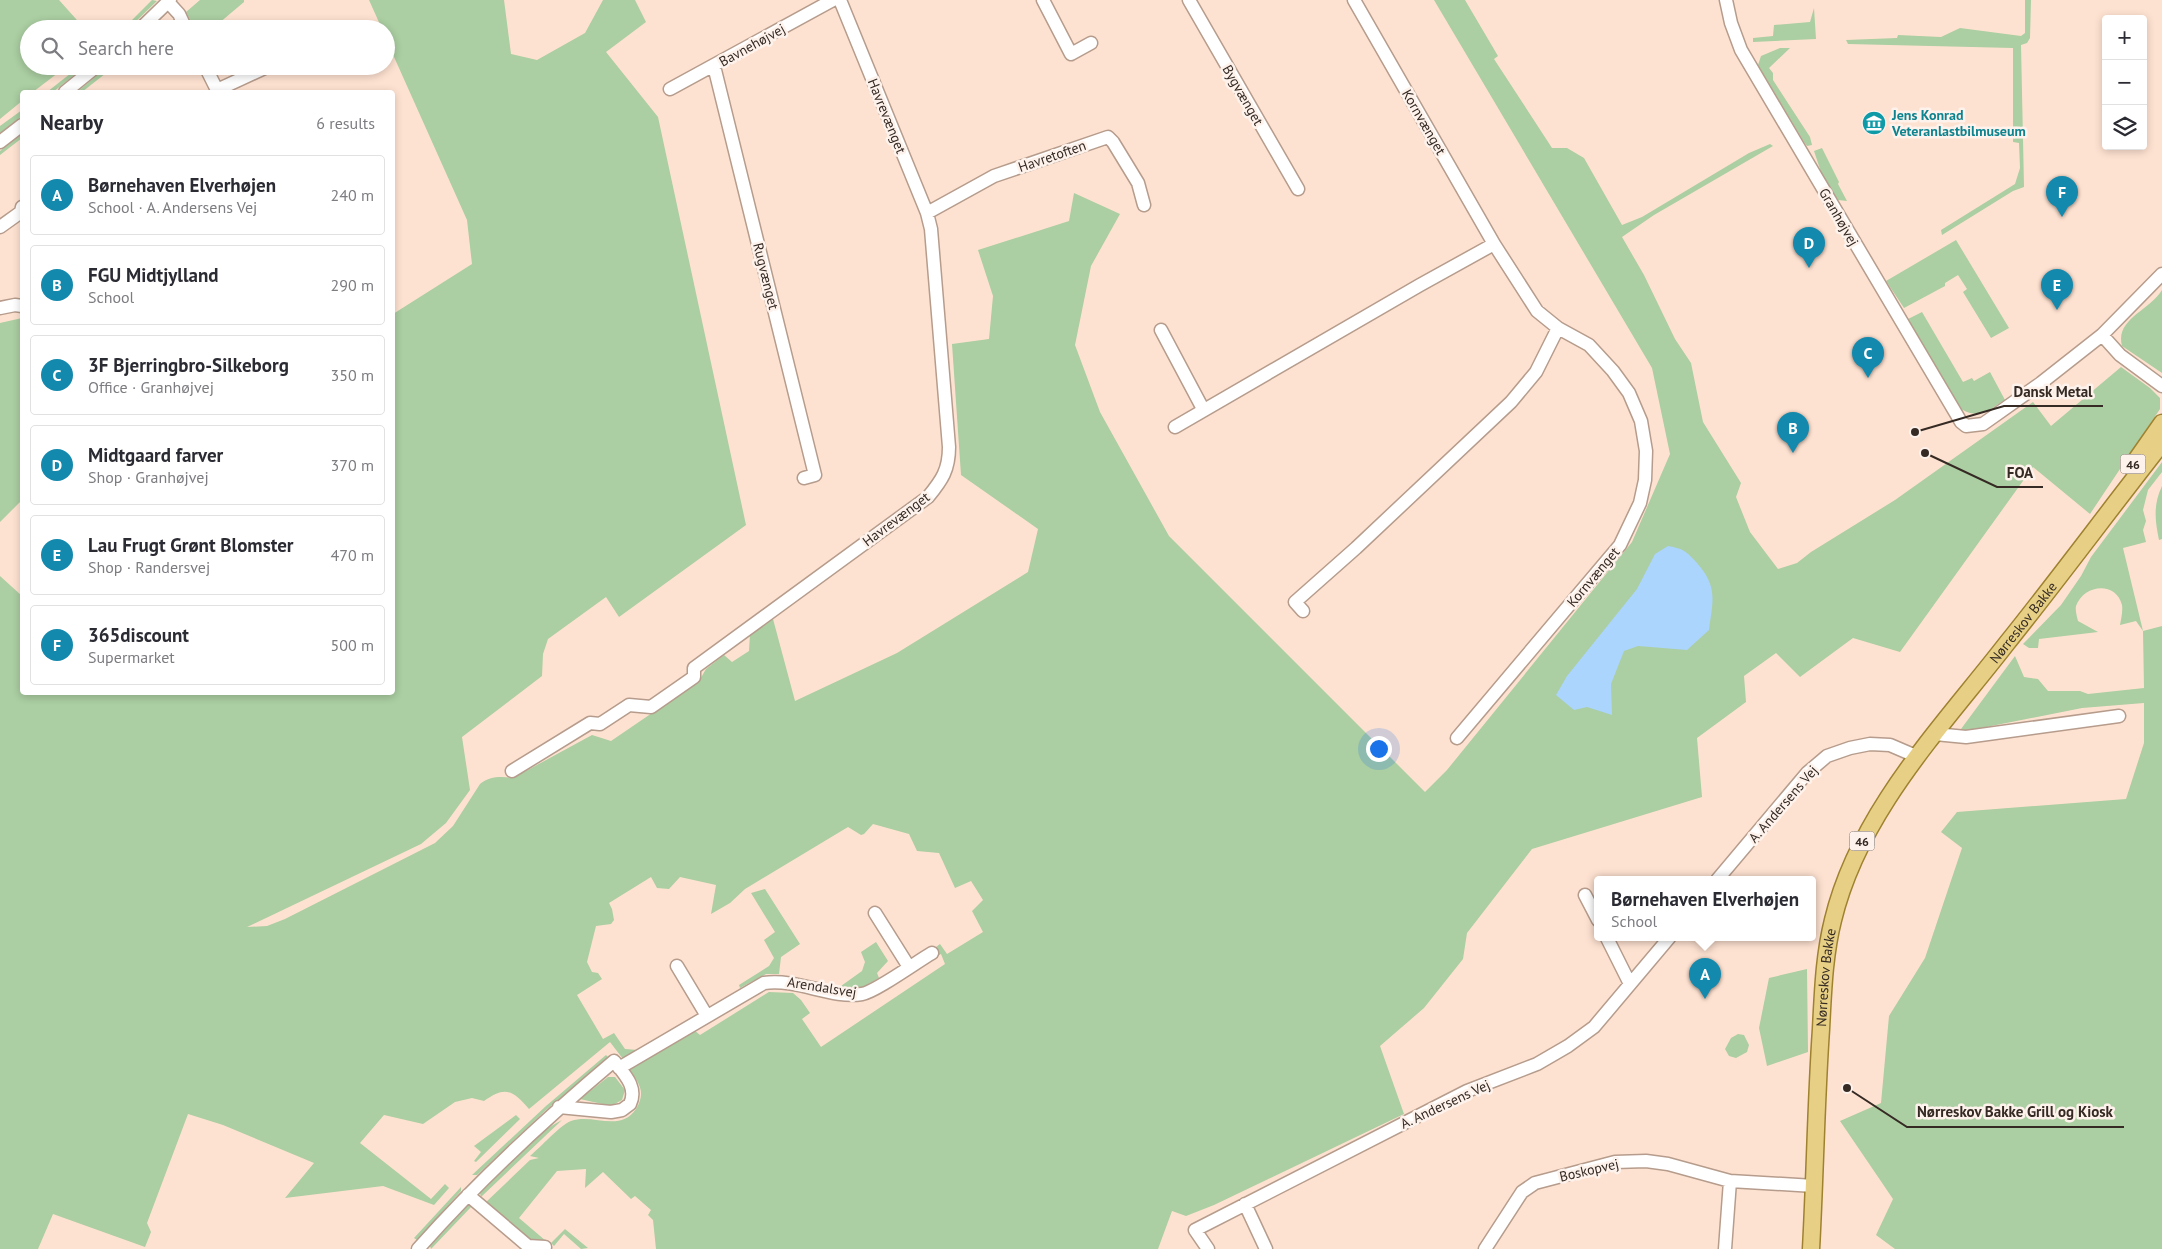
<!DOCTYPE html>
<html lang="en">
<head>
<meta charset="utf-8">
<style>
  :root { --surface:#fff; --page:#f7f7f7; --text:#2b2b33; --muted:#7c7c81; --line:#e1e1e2; --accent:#1389ad }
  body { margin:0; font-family:"PT Sans",sans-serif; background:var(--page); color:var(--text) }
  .controls { position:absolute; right:15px; top:15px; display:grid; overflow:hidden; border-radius:5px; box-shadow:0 2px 8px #0003 }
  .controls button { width:45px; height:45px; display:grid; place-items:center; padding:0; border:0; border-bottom:1px solid var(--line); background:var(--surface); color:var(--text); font:25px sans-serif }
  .you { position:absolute; left:1378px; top:748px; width:18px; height:18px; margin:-12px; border:4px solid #fff; border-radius:50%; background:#1a73e8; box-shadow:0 0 0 8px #1a73e833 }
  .badge { display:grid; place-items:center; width:32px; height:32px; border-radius:50%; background:var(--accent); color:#fff; font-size:16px; font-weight:700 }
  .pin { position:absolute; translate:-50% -41px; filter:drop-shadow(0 1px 2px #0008) }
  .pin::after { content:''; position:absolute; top:26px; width:18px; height:15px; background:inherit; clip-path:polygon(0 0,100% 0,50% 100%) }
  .popup { position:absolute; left:1594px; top:876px; width:222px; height:65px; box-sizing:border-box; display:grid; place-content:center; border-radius:5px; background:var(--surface); filter:drop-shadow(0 1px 4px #0005); font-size:16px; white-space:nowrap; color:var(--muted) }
  .popup b { font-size:19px; color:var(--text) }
  .popup::after { content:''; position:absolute; left:50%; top:100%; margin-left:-10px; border:10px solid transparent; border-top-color:var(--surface) }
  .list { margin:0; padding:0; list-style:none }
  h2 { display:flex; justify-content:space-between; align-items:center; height:65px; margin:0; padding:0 20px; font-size:21px }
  h2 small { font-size:16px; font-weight:400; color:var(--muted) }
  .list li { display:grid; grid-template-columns:32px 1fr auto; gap:15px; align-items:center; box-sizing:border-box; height:80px; margin:0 10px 10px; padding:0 10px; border:1px solid var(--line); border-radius:5px }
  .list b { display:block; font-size:19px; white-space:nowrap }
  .list p { margin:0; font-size:16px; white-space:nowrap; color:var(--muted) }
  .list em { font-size:16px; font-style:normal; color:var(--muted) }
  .icon { flex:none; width:28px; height:28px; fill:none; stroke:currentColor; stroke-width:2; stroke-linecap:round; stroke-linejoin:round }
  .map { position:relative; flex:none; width:2162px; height:1249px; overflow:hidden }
  .search { position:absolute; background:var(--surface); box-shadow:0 2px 8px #0003; left:20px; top:20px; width:375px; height:55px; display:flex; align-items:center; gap:12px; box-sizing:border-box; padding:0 18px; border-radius:28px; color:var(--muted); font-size:19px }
  .panel { position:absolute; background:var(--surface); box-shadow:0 2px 8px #0003; left:20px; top:90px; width:375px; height:605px; border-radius:5px }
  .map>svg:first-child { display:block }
  .green { fill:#abcea2 }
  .water { fill:#abd5fc }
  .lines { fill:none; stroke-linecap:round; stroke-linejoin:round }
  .minor-casing { stroke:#b69c8c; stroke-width:15 }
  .major-casing { stroke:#9e822f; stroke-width:19 }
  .minor { stroke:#fff; stroke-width:12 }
  .major { stroke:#e7d086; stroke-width:16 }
  .labels { text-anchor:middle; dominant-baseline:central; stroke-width:5; stroke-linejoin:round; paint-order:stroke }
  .shield { fill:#fef3ec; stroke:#716660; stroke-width:1 }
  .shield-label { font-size:12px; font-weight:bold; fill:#352a24 }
  .street-label { font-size:14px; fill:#352a24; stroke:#fef3ec }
  .culture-label { font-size:14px; font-weight:bold; fill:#0d838f; stroke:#fef3ec; text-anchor:start }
  .leader { fill:none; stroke:#352a24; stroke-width:2 }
  .callout-dot { fill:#352a24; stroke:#fef3ec; stroke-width:2 }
  .callout-label { font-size:15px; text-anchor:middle; font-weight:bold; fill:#352a24; stroke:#fef3ec; stroke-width:5; stroke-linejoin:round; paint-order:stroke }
</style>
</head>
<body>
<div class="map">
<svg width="2162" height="1249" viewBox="0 0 2162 1249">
  <rect width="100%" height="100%" fill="#fee2d1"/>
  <path class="green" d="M 0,0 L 59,0 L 85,29 L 29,29 L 29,66 L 67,66 L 33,92 L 22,92 L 22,101 L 0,119 Z
    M 152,0 L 157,1 L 128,29 L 123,29 Z
    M 200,0 L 244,0 L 244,2 L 212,29 L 195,29 L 186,12 Z
    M 369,0 L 504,0 L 511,54 L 537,60 L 585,33 L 603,0 L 635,0 L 646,22 L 606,52 L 658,117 L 746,525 L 619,617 L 606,597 L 548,639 L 543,654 L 542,676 L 462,737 L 470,790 L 446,823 L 421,844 L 247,927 L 267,926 L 285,919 L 435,843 L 453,826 L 480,784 C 489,776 502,776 513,778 L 592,735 L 611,741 L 699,681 L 706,669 L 724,655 L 732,662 L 749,651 L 750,634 L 773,619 L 795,701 L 897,653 L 1028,572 L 1038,529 L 961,475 L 952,344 L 989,339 L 993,296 L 978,250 L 1069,221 L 1074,193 L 1120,214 L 1091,266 L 1075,345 L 1100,412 L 1169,536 L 1425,792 L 1447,770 L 1632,542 L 1670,454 L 1652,368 L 1434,0 L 1465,0 L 1498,56 L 1494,59 L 1552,148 L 1567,148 L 1584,158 L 1622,225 L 1642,217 L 1749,153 L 1770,144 L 1773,146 L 1654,215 L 1622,237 L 1644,275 L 1675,339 L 1691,363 L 1703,422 L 1741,483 L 1736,497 L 1750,532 L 1778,569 L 1797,563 L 1811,552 L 1895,500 L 2033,402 L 2051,426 L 2121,367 L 2150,388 L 2160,398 L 2160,409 L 2090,514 L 2033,467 L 1900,652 L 1853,638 L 1800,677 L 1776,653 L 1744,676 L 1746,702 L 1697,738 L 1702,797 L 1532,849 L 1467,933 L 1463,959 L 1424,1008 L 1380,1046 L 1404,1114 L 1214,1205 L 1186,1216 L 1172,1211 L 1158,1249 L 656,1249 L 653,1220 L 648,1215 L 651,1210 L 635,1196 L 631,1199 L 603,1172 L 585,1188 L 586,1169 L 557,1171 L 519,1218 L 546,1241 L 531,1242 L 484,1204 L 530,1160 L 539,1158 L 530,1156 C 541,1147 559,1126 571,1121 C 593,1113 620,1133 636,1109 C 647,1091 638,1083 629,1068 L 694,1030 L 700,1035 L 769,992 L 793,993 L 801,1000 L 810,1013 L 802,1019 L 821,1047 L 945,964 L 941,954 L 935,957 L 931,951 L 940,944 L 947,954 L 983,932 L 972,911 L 983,900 L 971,881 L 955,888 L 939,853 L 917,851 L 909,834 L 873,824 L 864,834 L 861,835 L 848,827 L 745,889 L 730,903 L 711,914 L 716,885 L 680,877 L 669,889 L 657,888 L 651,877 L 609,903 L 612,909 L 614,920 L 611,924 L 596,926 L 587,962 L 592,972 L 598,973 L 602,979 L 577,995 L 603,1039 L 614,1033 L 625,1049 L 638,1050 L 623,1059 L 610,1042 L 529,1109 C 513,1091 506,1085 484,1101 L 472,1098 L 455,1102 L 423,1124 L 384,1115 L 360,1143 L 431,1199 L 445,1184 L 449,1188 L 434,1205 L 383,1186 L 285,1198 L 314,1163 L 223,1125 L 188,1114 L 147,1223 L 151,1232 L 145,1247 L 53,1214 L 38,1249 L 0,1249 L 0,576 L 22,596 L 22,692 L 392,692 L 393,314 L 472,264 L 467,220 L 386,39 L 386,29 L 382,29 Z
    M 2025,0 L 2031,0 L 2030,38 L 2027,43 L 2021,45 L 2024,187 L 2013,191 L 1942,235 L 1941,230 L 2015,184 L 2020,168 L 2019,143 L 2013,142 L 2013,48 L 1848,44 L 1846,40 L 1897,38 L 1898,35 L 1941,37 L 1960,28 L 2021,36 L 2025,33 Z
    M 1814,8 L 1816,39 L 1753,42 L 1753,38 L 1773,36 L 1774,25 L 1810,22 Z
    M 1780,48 L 1790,48 L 1769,68 L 1773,73 L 1773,80 L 1810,137 L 1812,145 L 1807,146 L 1804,142 L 1758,65 L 1761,56 Z
    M 80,66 L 86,66 L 53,92 L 47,92 Z
    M 108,66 L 115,66 L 82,92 L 77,92 Z
    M 22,110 L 22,116 L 0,133 L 0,126 Z
    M 22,134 L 22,138 L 0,155 L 0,151 Z
    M 1822,148 L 1839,182 L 1838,184 L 1847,201 L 1838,200 L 1821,172 L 1814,151 Z
    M 1956,240 L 2009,328 L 1991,338 L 1963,292 L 1967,289 L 1958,275 L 1945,283 L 1945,286 L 1904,308 L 1886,281 Z
    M 2162,290 L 2162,373 L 2122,346 C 2115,319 2149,311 2162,290 Z
    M 1922,312 L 1963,382 L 1972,378 L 1974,381 L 1990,372 L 2005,400 C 1988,410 1980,420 1961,409 L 1908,322 L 1908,319 Z
    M 22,318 L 22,500 L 0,522 L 0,323 Z
    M 2162,462 L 2162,472 L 2148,490 L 2143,510 L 2146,521 L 2143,530 L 2146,542 L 2123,548 L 2143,631 L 2162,626 L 2162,1249 L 1895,1249 L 1876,1235 L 1893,1199 L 1840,1121 L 1881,1103 L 1889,1016 L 1925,958 L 1962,848 L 1941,832 L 1957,812 L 2126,799 L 2144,743 L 2144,703 L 2082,708 L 1966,731 L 1961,729 L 2015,656 L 2024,677 L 2038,679 L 2048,691 L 2080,691 L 2088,694 L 2144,688 L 2143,631 L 2136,621 L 2120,625 C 2121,619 2123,611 2122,605 C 2116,581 2084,584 2076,606 C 2075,610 2077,617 2078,621 L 2098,632 L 2039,639 L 2038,648 L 2029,648 L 2023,644 L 2061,605 L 2081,576 L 2091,557 Z
    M 2162,486 L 2162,539 L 2159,540 C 2155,520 2153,505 2162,486 Z
    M 765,889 L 800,944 L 781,957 L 779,974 L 766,974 L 740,988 L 739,985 L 769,966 L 774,958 L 764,940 L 775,932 L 751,893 Z
    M 876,942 L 888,961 L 877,973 L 879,978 L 858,990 L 843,989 L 841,986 L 862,971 L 865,962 L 861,952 Z
    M 1807,969 L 1808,1052 L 1767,1066 L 1759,1028 L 1769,978 Z
    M 1738,1034 L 1744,1035 L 1749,1045 L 1747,1052 L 1736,1058 L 1729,1056 L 1725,1049 L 1731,1038 Z
    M 606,1055 L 609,1058 L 546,1110 L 477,1175 L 472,1175 L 546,1106 Z
    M 608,1077 L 615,1077 L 625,1090 L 622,1100 L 611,1106 L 580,1099 Z
    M 516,1115 L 520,1119 L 476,1162 L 474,1161 L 481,1152 L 474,1146 Z
    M 562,1120 L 481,1197 L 480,1193 C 503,1169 533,1134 562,1120 Z
    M 461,1187 L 461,1191 L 417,1240 L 414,1238 Z
    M 468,1205 L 472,1206 L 431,1249 L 430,1246 Z
    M 565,1229 L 588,1248 L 581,1249 L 564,1234 L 554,1246 L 551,1243 Z"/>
  <path class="water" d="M 1668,546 C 1684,549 1686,551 1697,563 C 1718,587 1713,601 1709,630 L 1687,650 L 1638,646 L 1624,651 L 1611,684 L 1612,715 L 1587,707 L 1574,710 L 1556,695 L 1567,676 L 1637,589 L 1655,554 Z"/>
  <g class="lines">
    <g class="minor-casing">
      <path id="minor" d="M 1043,0 L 1071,54 L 1091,43
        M 1189,0 L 1298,189
        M 1354,0 L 1494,244 L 1537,311 L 1558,328 L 1589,345 L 1613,371 L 1629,393 L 1641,421 L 1646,451 L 1645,480 L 1640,503 L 1620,545 L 1457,738
        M 1726,0 L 1731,23 L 1741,50 L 1961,422 L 1966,426 L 1983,424 L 2041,383 L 2102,335 L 2162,274
        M 168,2 L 179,14 L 186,29
        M 140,29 L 170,0
        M 205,66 L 218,92
        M 714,66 L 815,475 L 804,478
        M 670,89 L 833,0
        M 217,90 L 269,66
        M 65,92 L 97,66
        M 0,142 L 22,125
        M 927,213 L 994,176 L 1108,137 L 1113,142 L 1138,183 L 1144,205
        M 0,227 L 21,212 L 22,207
        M 0,308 L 15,305 L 22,306
        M 1161,330 L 1203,409
        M 2102,335 L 2120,355 L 2162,386
        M 1175,427 L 1420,285 L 1494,244
        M 1303,611 L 1295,602 L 1356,548 L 1511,402 L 1536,372 L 1558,328
        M 1935,734 L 1966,737 L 2119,716
        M 512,771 L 590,723 L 600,724 L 629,705 L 651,707 L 694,677 L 694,668 L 928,497 C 942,480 949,470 949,447 L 931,229 L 927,213 L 840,0
        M 1717,880 L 1807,773 L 1827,756 L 1850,748 L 1870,744 L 1890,745 L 1918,757
        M 1585,895 L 1598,920
        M 875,913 L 909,967
        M 1607,938 L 1630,984
        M 677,966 L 707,1016
        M 619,1068 L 764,983 C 797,978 831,999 862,994 C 875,992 918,961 932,953
        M 468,1195 L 528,1246 L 545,1247
        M 1245,1204 L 1266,1249
        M 418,1249 C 478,1181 544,1120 614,1061 C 624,1074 638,1087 630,1104 L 622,1110 L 611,1112 L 559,1107
        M 1208,1249 L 1195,1230 L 1467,1091 L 1537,1064 L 1568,1046 L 1594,1027 L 1669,938
        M 1485,1249 L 1522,1192 L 1535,1183 L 1615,1162 L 1646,1161 L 1668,1164 L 1730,1181 L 1814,1186
        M 1725,1249 L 1730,1181"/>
    </g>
    <g class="major-casing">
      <g id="major">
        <path d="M 2134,463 L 2162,423"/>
        <path id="s1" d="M 1811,1249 C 1815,1176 1816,1102 1821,1029 C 1823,992 1824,956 1833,920 C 1859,812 1941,728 2007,643 C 2060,577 2110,509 2162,443"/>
      </g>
    </g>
    <use href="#minor" class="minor"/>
    <use href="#major" class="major"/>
  </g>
  <defs>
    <g id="museum-disc" transform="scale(1.25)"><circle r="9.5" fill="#0f9aa8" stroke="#fef3ec"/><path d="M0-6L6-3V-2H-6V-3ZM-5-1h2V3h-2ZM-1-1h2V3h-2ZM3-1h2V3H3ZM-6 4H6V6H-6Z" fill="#fff"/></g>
  </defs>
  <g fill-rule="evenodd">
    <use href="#museum-disc" x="1874" y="123"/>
  </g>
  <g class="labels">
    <g class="shield">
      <rect x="2120.5" y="454.5" width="25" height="19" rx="4"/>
      <rect x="1849.5" y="831.5" width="25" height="19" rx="4"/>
    </g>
    <g class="shield-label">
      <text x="2133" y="464">46</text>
      <text x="1862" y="841">46</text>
    </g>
    <g class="street-label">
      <text transform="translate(752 45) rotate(-29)">Bavnehøjvej</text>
      <text transform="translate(1243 95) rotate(60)">Bygvænget</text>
      <text transform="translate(887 116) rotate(68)">Havrevænget</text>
      <text transform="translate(1424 122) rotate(60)">Kornvænget</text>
      <text transform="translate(1052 156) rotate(-19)">Havretoften</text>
      <text transform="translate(1839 217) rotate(60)">Granhøjvej</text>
      <text transform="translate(766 276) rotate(76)">Rugvænget</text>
      <text transform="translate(896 519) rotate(-37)">Havrevænget</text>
      <text transform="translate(1593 577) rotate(-50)">Kornvænget</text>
      <text stroke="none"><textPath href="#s1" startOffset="686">Nørreskov Bakke</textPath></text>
      <text transform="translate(1783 804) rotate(-49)">A. Andersens Vej</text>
      <text stroke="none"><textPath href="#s1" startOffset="272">Nørreskov Bakke</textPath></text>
      <text transform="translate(822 987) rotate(9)">Arendalsvej</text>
      <text transform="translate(1445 1104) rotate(-25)">A. Andersens Vej</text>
      <text transform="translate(1589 1170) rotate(-13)">Boskopvej</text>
    </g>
    <g class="culture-label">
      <text x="1892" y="115">Jens Konrad<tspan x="1892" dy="16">Veteranlastbilmuseum</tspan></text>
    </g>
  </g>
  <path class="leader" d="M1915 432L2004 406H2103M1925 453L1997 487H2043M1847 1088L1907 1127H2124"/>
  <g class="callout-dot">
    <circle cx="1915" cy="432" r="5"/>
    <circle cx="1925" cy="453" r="5"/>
    <circle cx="1847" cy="1088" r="5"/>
  </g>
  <g class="callout-label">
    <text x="2053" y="397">Dansk Metal</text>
    <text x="2020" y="478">FOA</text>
    <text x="2015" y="1117">Nørreskov Bakke Grill og Kiosk</text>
  </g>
</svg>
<div class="controls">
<button>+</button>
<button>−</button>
<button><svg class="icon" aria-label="layers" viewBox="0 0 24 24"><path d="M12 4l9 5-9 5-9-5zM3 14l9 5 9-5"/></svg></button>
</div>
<div class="you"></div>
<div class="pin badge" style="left:1705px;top:999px">A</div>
<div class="popup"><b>Børnehaven Elverhøjen</b>School</div>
<div class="pin badge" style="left:1793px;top:453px">B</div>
<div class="pin badge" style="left:1868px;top:378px">C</div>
<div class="pin badge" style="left:1809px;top:268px">D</div>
<div class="pin badge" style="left:2057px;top:310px">E</div>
<div class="pin badge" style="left:2062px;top:217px">F</div>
<div class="search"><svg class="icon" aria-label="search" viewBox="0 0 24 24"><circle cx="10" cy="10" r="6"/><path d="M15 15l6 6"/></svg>Search here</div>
<section class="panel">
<h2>Nearby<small>6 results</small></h2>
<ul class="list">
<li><span class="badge">A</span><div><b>Børnehaven Elverhøjen</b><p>School · A. Andersens Vej</p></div><em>240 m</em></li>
<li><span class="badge">B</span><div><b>FGU Midtjylland</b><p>School</p></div><em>290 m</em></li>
<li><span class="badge">C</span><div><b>3F Bjerringbro-Silkeborg</b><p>Office · Granhøjvej</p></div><em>350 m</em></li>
<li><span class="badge">D</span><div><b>Midtgaard farver</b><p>Shop · Granhøjvej</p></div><em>370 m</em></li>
<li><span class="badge">E</span><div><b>Lau Frugt Grønt Blomster</b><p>Shop · Randersvej</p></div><em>470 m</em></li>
<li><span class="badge">F</span><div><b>365discount</b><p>Supermarket</p></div><em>500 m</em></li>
</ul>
</section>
</div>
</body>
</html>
